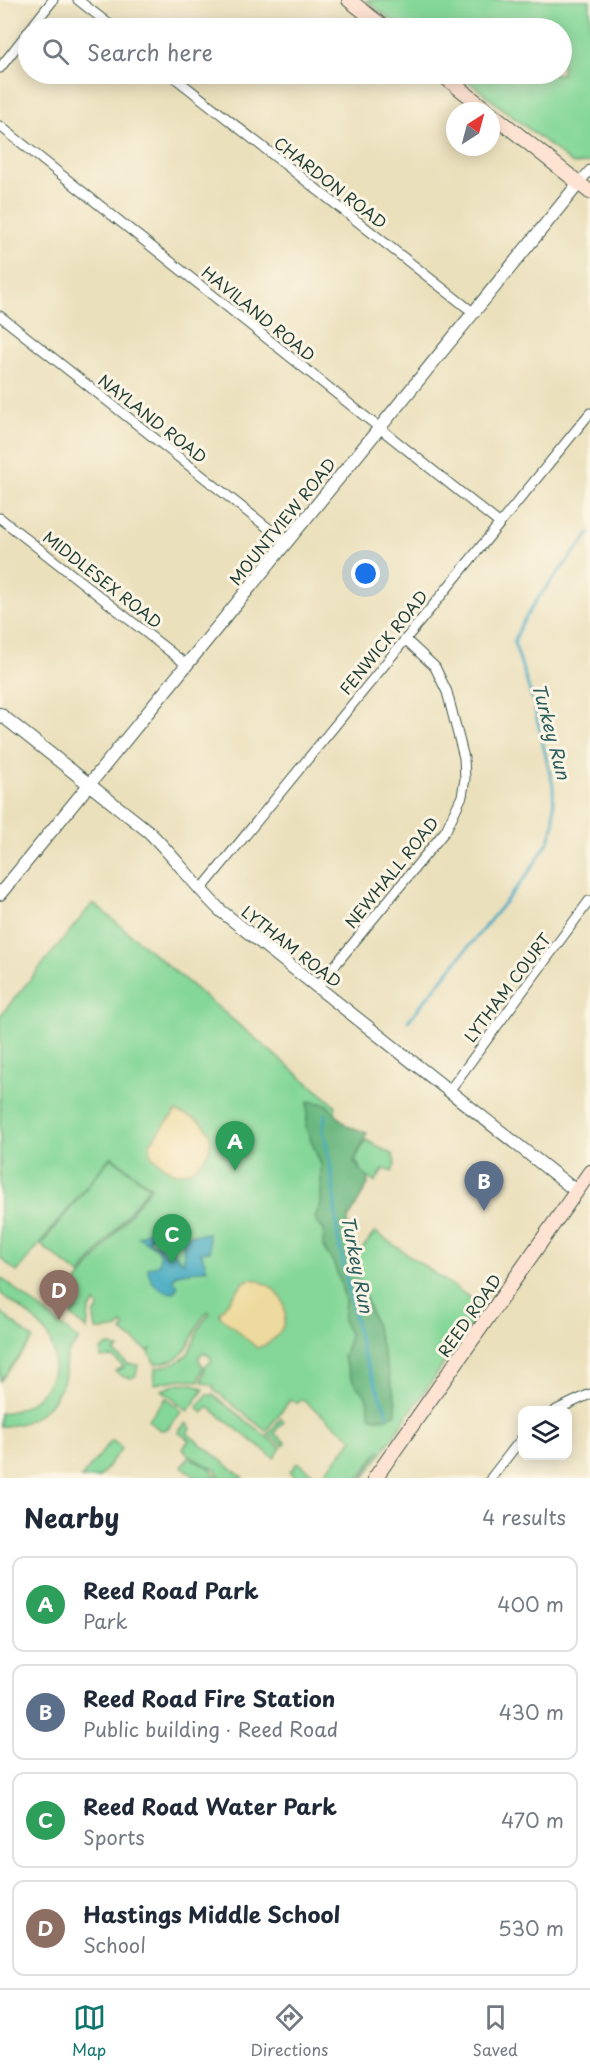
<!DOCTYPE html>
<html lang="en">
<head>
<meta charset="utf-8">
<style>
  :root { --surface:#fff; --page:#f2f2f3; --text:#1f2937; --muted:#747a83; --line:#e0e1e3; --accent:#0f766e }
  body { margin:0; font-family:"Playpen Sans",sans-serif; background:var(--page); color:var(--text) }
  .controls { position:absolute; right:18px; bottom:18px; display:grid; overflow:hidden; border-radius:12px; box-shadow:0 3px 15px #0003 }
  .controls button { width:54px; height:54px; display:grid; place-items:center; padding:0; border:0; border-bottom:2px solid var(--line); background:var(--surface); color:var(--text); font:30px sans-serif }
  .compass { position:absolute; left:446px; top:102px; width:54px; height:54px; border-radius:50%; background:var(--surface); box-shadow:0 3px 15px #0003; rotate:36deg }
  .you { position:absolute; left:366px; top:574px; width:21px; height:21px; margin:-15px; border:4px solid #fff; border-radius:50%; background:#1a73e8; box-shadow:0 0 0 9px #1a73e833 }
  .badge { display:grid; place-items:center; width:39px; height:39px; border-radius:50%; background:var(--accent); color:#fff; font-size:20px; font-weight:700 }
  .pin { position:absolute; translate:-50% -50px; filter:drop-shadow(0 2px 3px #0008) }
  .pin::after { content:''; position:absolute; top:32px; width:21px; height:18px; background:inherit; clip-path:polygon(0 0,100% 0,50% 100%) }
  .list { margin:0; padding:0; list-style:none }
  h2 { display:flex; justify-content:space-between; align-items:center; height:78px; margin:0; padding:0 24px; font-size:26px }
  h2 small { font-size:20px; font-weight:400; color:var(--muted) }
  .list li { display:grid; grid-template-columns:39px 1fr auto; gap:18px; align-items:center; box-sizing:border-box; height:96px; margin:0 12px 12px; padding:0 12px; border:2px solid var(--line); border-radius:12px }
  .list b { display:block; font-size:22px; white-space:nowrap }
  .list p { margin:0; font-size:20px; white-space:nowrap; color:var(--muted) }
  .list em { font-size:20px; font-style:normal; color:var(--muted) }
  .icon { flex:none; width:33px; height:33px; fill:none; stroke:currentColor; stroke-width:2; stroke-linecap:round; stroke-linejoin:round }
  .map { position:relative; flex:none; width:590px; height:1478px; overflow:hidden }
  .search { position:absolute; background:var(--surface); box-shadow:0 3px 15px #0003; left:18px; right:18px; top:18px; height:66px; display:flex; align-items:center; gap:15px; box-sizing:border-box; padding:0 21px; border-radius:33px; color:var(--muted); font-size:22px }
  .sheet { height:510px; background:var(--surface) }
  nav { display:flex; justify-content:space-around; align-items:center; box-sizing:border-box; height:84px; border-top:2px solid var(--line); background:var(--surface); font-size:16px; color:var(--muted) }
  nav a { display:grid; justify-items:center; gap:3px }
  nav .on { color:var(--accent) }
  .map>svg:first-child { display:block }
  .green { fill:#84d798; stroke:#528a66; stroke-width:1.5 }
  .forest { fill:#6bb880; stroke:#457a5a; stroke-width:1.5 }
  .sand { fill:#eeda9e; stroke:#868c69; stroke-width:1.5 }
  .water { fill:#41a9c1; stroke:#30737a; stroke-width:1.5; fill-rule:evenodd }
  .lines { fill:none; stroke-linecap:round; stroke-linejoin:round }
  .stream { stroke:#41a9c1; stroke-width:3 }
  .minor-casing { stroke:#3e5548; stroke-width:11 }
  .tertiary-casing { stroke:#3e5548; stroke-width:14 }
  .secondary-casing { stroke:#3e5548; stroke-width:16 }
  .minor { stroke:#fff; stroke-width:9 }
  .tertiary { stroke:#fff; stroke-width:12 }
  .secondary { stroke:#fee3d2; stroke-width:14 }
  .labels { text-anchor:middle; dominant-baseline:central; stroke-width:6; stroke-linejoin:round; paint-order:stroke }
  .street-label { font-size:16px; fill:#1f3d34; stroke:#fcf5e5 }
  .water-label { font-size:18px; font-style:italic; fill:#295d5e; stroke:#fcf5e5 }
</style>
</head>
<body>
<div class="map">
<svg width="590" height="1478" viewBox="0 0 590 1478">
  <rect width="100%" height="100%" fill="#fcf5e5"/>
  <filter id="ink" filterUnits="userSpaceOnUse"><feTurbulence type="fractalNoise" baseFrequency=".0167" numOctaves="2"/><feDisplacementMap in="SourceGraphic" scale="12" xChannelSelector="R" yChannelSelector="G"/><feConvolveMatrix kernelMatrix="1 2 1 2 8 2 1 2 1" color-interpolation-filters="sRGB"/></filter>
  <filter id="wash" filterUnits="userSpaceOnUse"><feTurbulence type="fractalNoise" baseFrequency=".008" numOctaves="4" result="noise"/><feDisplacementMap in="SourceGraphic" scale="24" xChannelSelector="R" yChannelSelector="G"/><feGaussianBlur stdDeviation="1.35" result="paint"/><feColorMatrix in="noise" values="0 0 0 0 0 0 0 0 0 0 0 0 0 0 0 0 0 1.4 0 .05"/><feComposite in="paint" operator="in"/></filter>
  <g filter="url(#wash)">
    <rect width="100%" height="100%" fill="#ebe0bc"/>
    <path class="green" d="M 366,0 L 590,0 L 590,160 L 588,163 L 573,164 L 459,74 L 562,74 L 562,28 L 402,28 Z
      M 93,903 L 335,1105 L 342,1214 L 352,1262 L 375,1232 L 482,1306 L 485,1305 L 364,1478 L 362,1478 L 380,1449 L 359,1478 L 324,1478 L 320,1475 L 324,1474 L 353,1439 L 301,1399 L 298,1403 L 290,1400 L 266,1431 L 213,1389 L 214,1386 L 202,1382 L 205,1366 L 212,1361 L 209,1355 L 202,1353 L 198,1359 L 203,1366 L 199,1381 L 182,1379 L 154,1384 L 155,1368 C 205,1359 183,1343 210,1313 L 208,1311 C 185,1336 196,1360 155,1364 L 149,1352 L 152,1348 L 148,1351 L 122,1331 L 125,1327 L 122,1324 L 117,1329 L 96,1330 L 94,1316 L 99,1306 L 95,1303 L 89,1310 L 87,1330 L 71,1315 L 77,1308 L 71,1301 L 79,1291 L 74,1286 L 151,1187 L 111,1156 L 17,1272 L 0,1258 L 0,1016 Z
      M 366,1140 L 393,1155 L 395,1164 L 392,1172 L 384,1169 L 375,1182 L 364,1175 L 355,1160 Z
      M 111,1157 L 149,1187 L 80,1275 L 41,1245 Z
      M 0,1277 L 79,1340 C 75,1345 70,1350 67,1355 C 64,1362 66,1372 64,1379 C 55,1408 30,1427 0,1426 L 0,1413 C 40,1411 69,1370 46,1333 C 35,1317 15,1305 0,1293 Z
      M 0,1312 L 33,1339 L 0,1381 Z
      M 108,1345 L 119,1349 L 114,1352 L 128,1364 L 138,1365 L 136,1375 L 132,1378 L 123,1377 L 115,1371 L 124,1367 L 112,1357 L 101,1358 L 101,1350 Z
      M 180,1383 L 194,1384 L 204,1389 L 188,1411 L 162,1390 Z
      M 207,1395 L 213,1395 L 281,1448 L 274,1458 L 208,1407 L 203,1413 L 197,1407 Z
      M 166,1398 L 182,1411 L 167,1429 L 160,1430 L 148,1420 Z
      M 281,1418 L 284,1421 L 274,1433 L 286,1443 L 283,1446 L 268,1434 Z
      M 186,1423 L 191,1428 L 187,1433 L 243,1478 L 220,1478 L 216,1470 L 189,1456 L 183,1448 L 189,1440 L 178,1432 Z
      M 112,1440 L 122,1448 L 99,1478 L 81,1478 Z
      M 188,1458 L 209,1467 L 218,1478 L 196,1478 L 182,1466 Z
      M 298,1462 L 318,1478 L 297,1478 L 290,1472 Z"/>
    <path class="forest" d="M 308,1101 L 326,1104 L 347,1126 L 367,1133 L 354,1162 L 367,1177 L 368,1184 L 348,1220 L 347,1230 L 358,1248 L 355,1269 L 375,1323 L 396,1401 L 396,1413 L 385,1419 L 371,1417 L 366,1396 L 354,1383 L 343,1358 L 350,1336 L 343,1321 L 345,1300 L 340,1281 L 333,1262 L 323,1247 L 324,1230 L 317,1223 L 315,1216 L 321,1204 L 321,1165 L 306,1128 Z"/>
    <path class="sand" d="M 176,1111 C 186,1117 196,1116 205,1126 C 222,1144 196,1179 173,1172 C 165,1169 156,1159 150,1154 L 150,1143 Z
      M 252,1279 C 295,1288 296,1336 257,1348 L 220,1316 L 220,1312 L 245,1281 Z"/>
    <path class="water" d="M 150,1230 C 168,1236 170,1252 184,1263 L 183,1236 L 208,1233 L 210,1251 L 201,1252 L 207,1269 L 177,1274 L 173,1280 L 178,1286 L 174,1293 C 161,1292 148,1283 148,1268 L 159,1264 L 160,1254 L 155,1247 L 138,1237 ZM 151,1234 L 163,1241 L 170,1252 L 169,1255 L 166,1255 L 160,1246 L 150,1242 L 152,1235 L 147,1239 Z"/>
    <g class="lines">
      <path class="stream" d="M 408,1021 L 527,875 L 549,841 L 554,824 L 553,786 L 532,698 L 514,642 L 521,625 L 538,598 L 590,533
        M 326,1114 L 323,1127 L 333,1182 L 338,1239 L 362,1351 L 388,1415"/>
    </g>
  </g>
  <g filter="url(#ink)">
    <g class="lines">
      <g class="minor-casing">
        <path id="minor" d="M 78,0 L 114,28
          M 31,28 L 53,0
          M 0,68 L 28,32
          M 170,74 L 474,313
          M 0,126 L 499,523
          M 579,183 L 590,170
          M 0,316 L 287,543
          M 0,518 L 187,665
          M 200,891 L 590,413
          M 318,986 L 446,830 L 462,796 L 465,779 L 464,758 L 447,692 L 435,667 L 405,639
          M 449,1091 L 589,901
          M 556,1410 L 590,1394
          M 491,1478 L 522,1438"/>
      </g>
      <g class="tertiary-casing">
        <path id="tertiary" d="M 0,714 L 148,831 C 174,856 195,886 221,911 L 576,1191
          M 0,894 L 579,183"/>
      </g>
      <g class="secondary-casing">
        <path id="secondary" d="M 349,0 L 385,28
          M 441,74 L 488,111
          M 491,113 L 590,192
          M 375,1478 L 590,1172"/>
      </g>
      <use href="#minor" class="minor"/>
      <use href="#tertiary" class="tertiary"/>
      <use href="#secondary" class="secondary"/>
    </g>
  </g>
  <g class="labels">
    <g class="street-label">
      <text transform="translate(331 182) rotate(38)">CHARDON ROAD</text>
      <text transform="translate(259 313) rotate(39)">HAVILAND ROAD</text>
      <text transform="translate(153 418) rotate(38)">NAYLAND ROAD</text>
      <text transform="translate(282 521) rotate(-51)">MOUNTVIEW ROAD</text>
      <text transform="translate(103 579) rotate(38)">MIDDLESEX ROAD</text>
      <text transform="translate(383 642) rotate(-51)">FENWICK ROAD</text>
      <text transform="translate(391 872) rotate(-51)">NEWHALL ROAD</text>
      <text transform="translate(292 946) rotate(38)">LYTHAM ROAD</text>
      <text transform="translate(507 987) rotate(-53)">LYTHAM COURT</text>
      <text transform="translate(469 1315) rotate(-55)">REED ROAD</text>
    </g>
    <g class="water-label">
      <text transform="translate(552 731) rotate(75)">Turkey Run</text>
      <text transform="translate(358 1264) rotate(79)">Turkey Run</text>
    </g>
  </g>
</svg>
<div class="controls">
<button><svg class="icon" aria-label="layers" viewBox="0 0 24 24"><path d="M12 4l9 5-9 5-9-5zM3 14l9 5 9-5"/></svg></button>
</div>
<svg class="compass" viewBox="-18 -18 36 36"><path d="M0-13l5 13h-10z" fill="#e53935"/><path d="M0 13l5-13h-10z" fill="#747a83"/></svg>
<div class="you"></div>
<div class="pin badge" style="left:235px;top:1171px;background:#2e9e5b">A</div>
<div class="pin badge" style="left:484px;top:1211px;background:#5c6f8a">B</div>
<div class="pin badge" style="left:172px;top:1264px;background:#2e9e5b">C</div>
<div class="pin badge" style="left:59px;top:1320px;background:#8d6e63">D</div>
<div class="search"><svg class="icon" aria-label="search" viewBox="0 0 24 24"><circle cx="10" cy="10" r="6"/><path d="M15 15l6 6"/></svg>Search here</div>
</div>
<section class="sheet">
<h2>Nearby<small>4 results</small></h2>
<ul class="list">
<li><span class="badge" style="background:#2e9e5b">A</span><div><b>Reed Road Park</b><p>Park</p></div><em>400 m</em></li>
<li><span class="badge" style="background:#5c6f8a">B</span><div><b>Reed Road Fire Station</b><p>Public building · Reed Road</p></div><em>430 m</em></li>
<li><span class="badge" style="background:#2e9e5b">C</span><div><b>Reed Road Water Park</b><p>Sports</p></div><em>470 m</em></li>
<li><span class="badge" style="background:#8d6e63">D</span><div><b>Hastings Middle School</b><p>School</p></div><em>530 m</em></li>
</ul>
</section>
<nav>
<a class="on"><svg class="icon" aria-label="map" viewBox="0 0 24 24"><path d="M3 6l6-2 6 2 6-2v14l-6 2-6-2-6 2zM9 4v14M15 6v14"/></svg>Map</a>
<a><svg class="icon" aria-label="directions" viewBox="0 0 24 24"><path d="M12 3l9 9-9 9-9-9zM9 14v-3h6M13 9l2 2-2 2"/></svg>Directions</a>
<a><svg class="icon" aria-label="saved" viewBox="0 0 24 24"><path d="M7 4h10v16l-5-4-5 4z"/></svg>Saved</a>
</nav>
</body>
</html>
